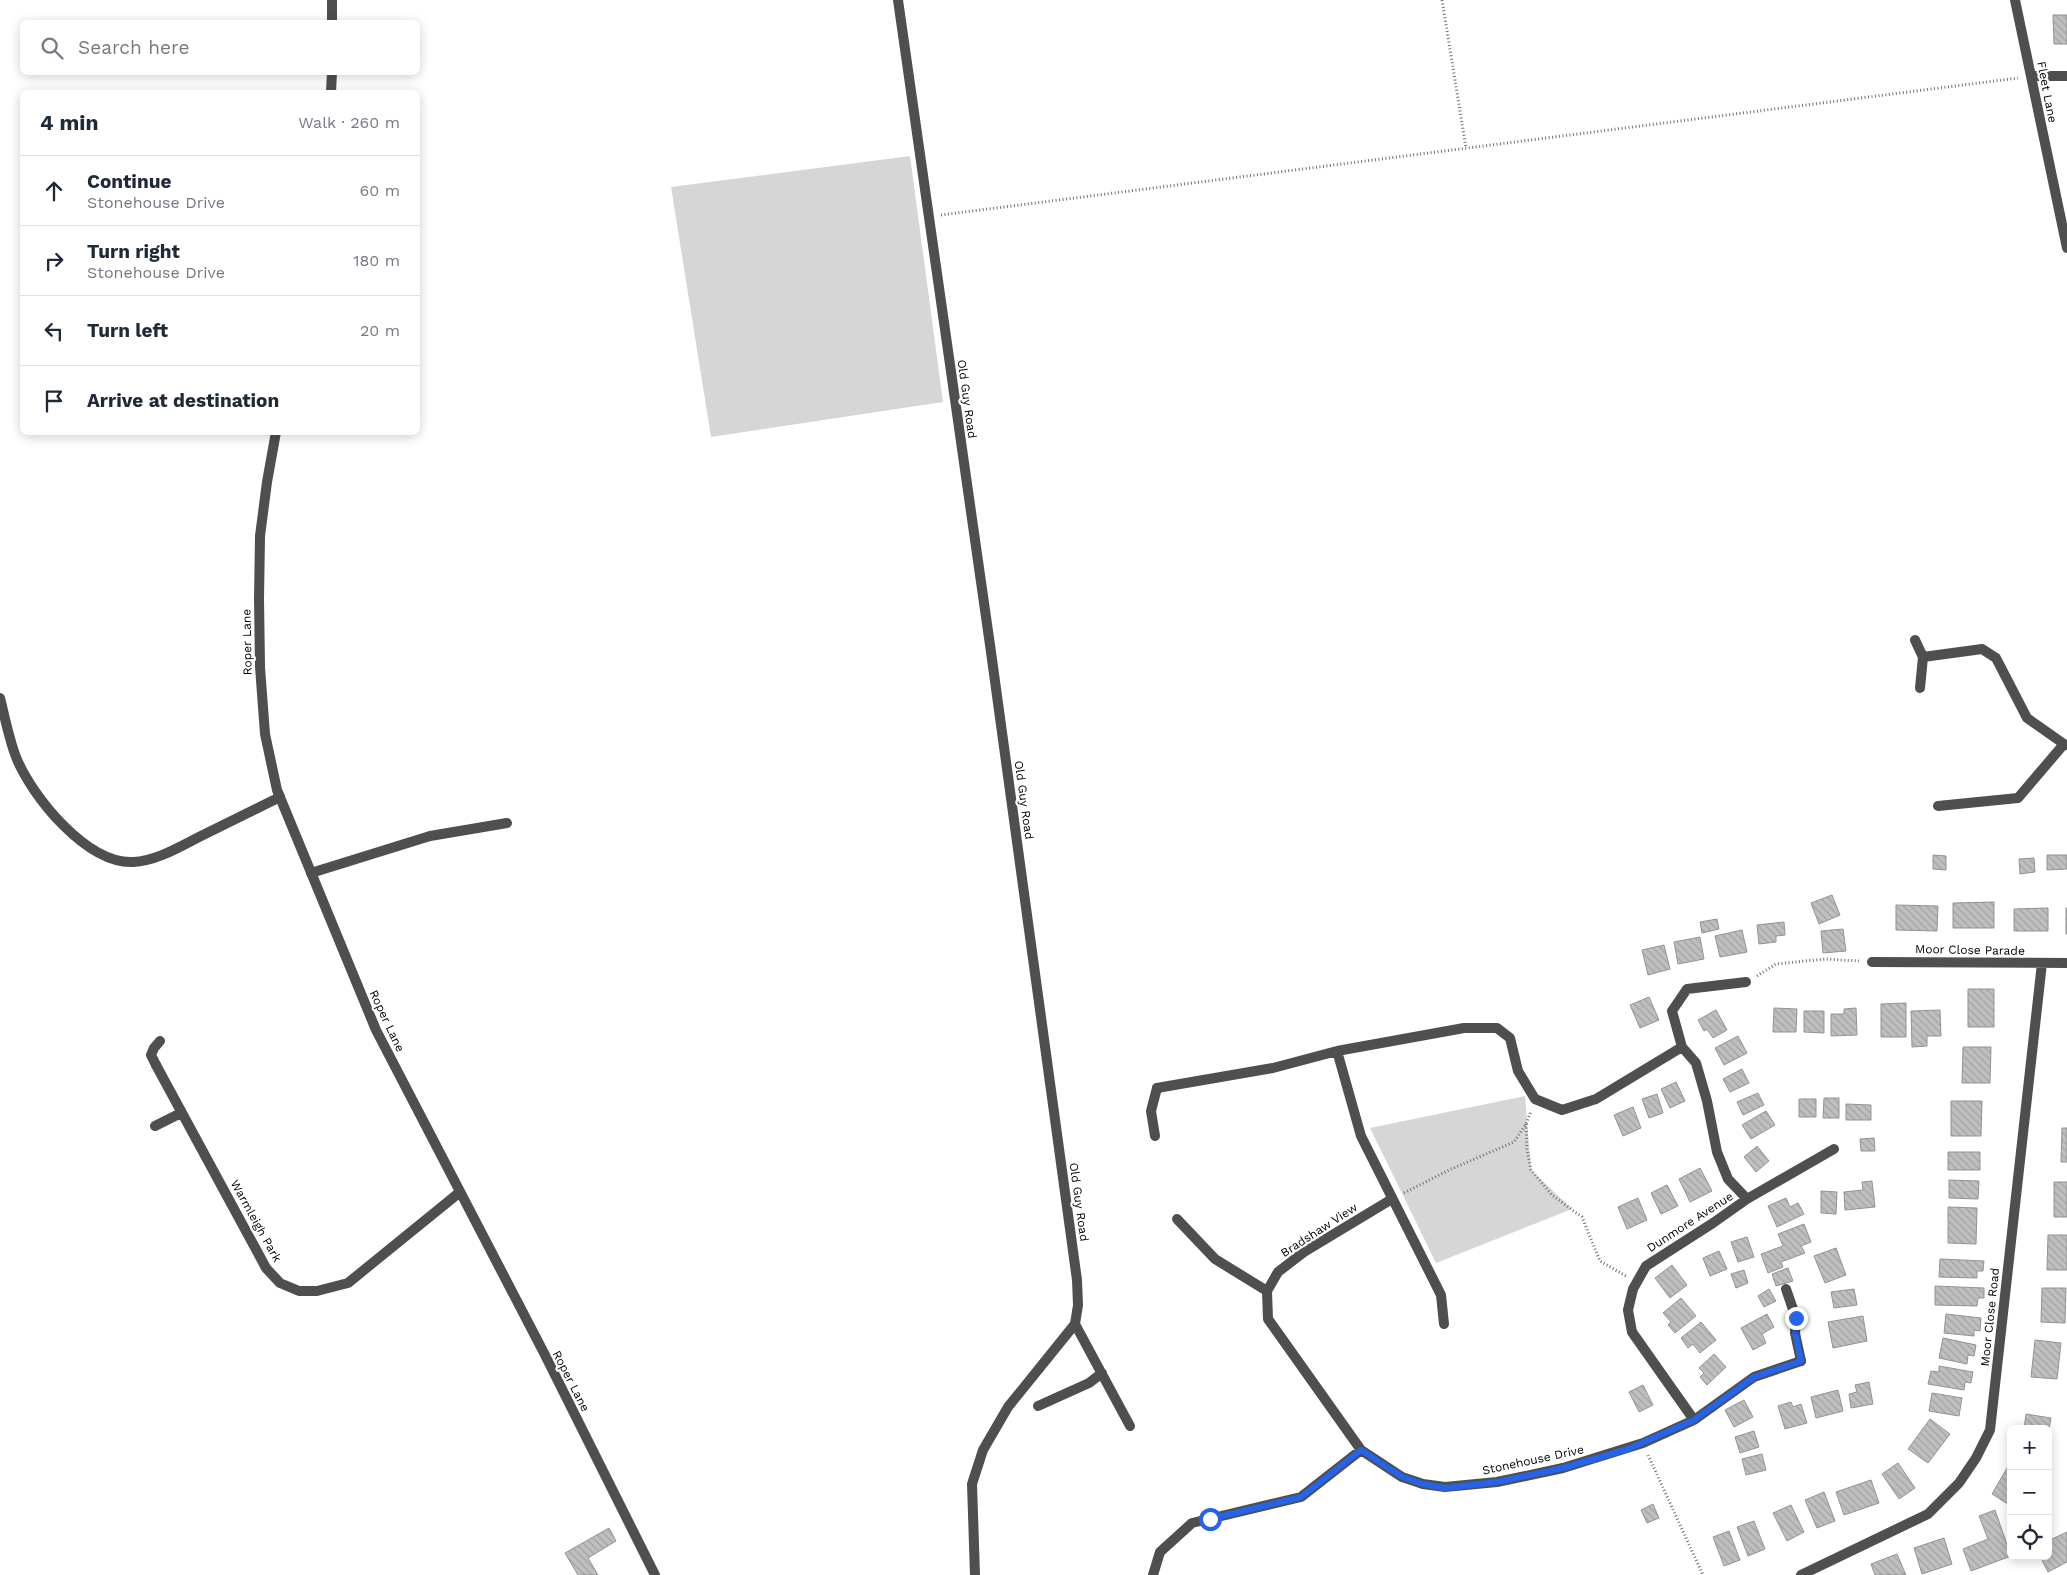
<!DOCTYPE html>
<html lang="en">
<head>
<meta charset="utf-8">
<style>
  :root { --surface:#fff; --page:#f2f2f3; --text:#1f2937; --muted:#747a83; --line:#e0e1e3 }
  body { margin:0; font-family:"Work Sans",sans-serif; background:var(--page); color:var(--text) }
  .controls { position:absolute; right:15px; bottom:15px; display:grid; overflow:hidden; border-radius:8px; box-shadow:0 2px 12px #0003 }
  .controls button { width:45px; height:45px; display:grid; place-items:center; padding:0; border:0; border-bottom:1px solid var(--line); background:var(--surface); color:var(--text); font:25px sans-serif }
  .stop { position:absolute; width:15px; height:15px; margin:-11px; border:4px solid #2563eb; border-radius:50%; background:#fff }
  .stop.end { background:#2563eb; border-color:#fff; box-shadow:0 1px 5px #0008 }
  .list { margin:0; padding:0; list-style:none }
  h2 { display:flex; justify-content:space-between; align-items:center; height:65px; margin:0; padding:0 20px; font-size:21px }
  h2 small { font-size:16px; font-weight:400; color:var(--muted) }
  .list li { display:grid; grid-template-columns:32px 1fr auto; gap:15px; align-items:center; box-sizing:border-box; height:70px; padding:0 20px; border-top:1px solid var(--line) }
  .list b { display:block; font-size:19px; white-space:nowrap }
  .list p { margin:0; font-size:16px; white-space:nowrap; color:var(--muted) }
  .list em { font-size:16px; font-style:normal; color:var(--muted) }
  .icon { flex:none; width:28px; height:28px; fill:none; stroke:currentColor; stroke-width:2; stroke-linecap:round; stroke-linejoin:round }
  .map { position:relative; flex:none; width:2067px; height:1575px; overflow:hidden }
  .search { position:absolute; background:var(--surface); box-shadow:0 2px 12px #0003; left:20px; top:20px; width:400px; height:55px; display:flex; align-items:center; gap:12px; box-sizing:border-box; padding:0 18px; border-radius:8px; color:var(--muted); font-size:19px }
  .panel { position:absolute; background:var(--surface); box-shadow:0 2px 12px #0003; left:20px; top:90px; width:400px; height:345px; border-radius:8px }
  .map>svg:first-child { display:block }
  .green { fill:#d6d6d6 }
  .building { fill:url(#building-back-hatch); stroke:#939393 }
  .lines { fill:none; stroke-linecap:round; stroke-linejoin:round }
  .path { stroke:#717171; stroke-width:3; stroke-dasharray:1 2.5; stroke-linecap:butt }
  .service { stroke:#4f4f4f; stroke-width:10 }
  .minor { stroke:#4f4f4f; stroke-width:10 }
  .route { stroke:#2563eb; stroke-width:6 }
  .labels { text-anchor:middle; dominant-baseline:central; stroke-width:4.5; stroke-linejoin:round; paint-order:stroke }
  .street-label { font-size:12px; fill:#000; stroke:#fff }
</style>
</head>
<body>
<div class="map">
<svg width="2067" height="1575" viewBox="0 0 2067 1575">
  <defs>
    <pattern id="building-back-hatch" width="6" height="6" patternUnits="userSpaceOnUse" patternTransform="scale(1.25)"><rect width="6" height="6" fill="#bfbfbf"/><path d="M-1 5l2 2M0 0l6 6M5-1l2 2" fill="none" stroke="#a2a2a2"/></pattern>
  </defs>
  <rect width="100%" height="100%" fill="#fff"/>
  <path class="green" d="M 910,156 L 943,402 L 711,437 L 671,187 Z
    M 1525,1096 L 1531,1170 L 1572,1209 L 1436,1263 L 1370,1128 Z"/>
  <path class="building" d="M 2053,15 L 2067,15 L 2067,44 L 2054,44 Z
    M 1933,855 L 1946,856 L 1946,870 L 1933,869 Z
    M 2047,855 L 2067,855 L 2067,869 L 2047,870 Z
    M 2034,858 L 2035,872 L 2020,874 L 2019,859 Z
    M 1832,895 L 1840,915 L 1819,924 L 1811,903 Z
    M 1994,902 L 1994,928 L 1953,928 L 1953,903 Z
    M 1896,905 L 1938,906 L 1937,931 L 1896,930 Z
    M 2048,908 L 2048,931 L 2014,931 L 2014,909 Z
    M 2066,908 L 2067,908 L 2067,934 L 2066,934 Z
    M 1717,919 L 1719,929 L 1702,933 L 1700,922 Z
    M 1784,922 L 1785,935 L 1776,936 L 1776,942 L 1759,944 L 1757,925 Z
    M 1843,929 L 1846,951 L 1823,953 L 1821,931 Z
    M 1742,930 L 1747,952 L 1720,957 L 1715,936 Z
    M 1700,937 L 1704,959 L 1678,964 L 1674,942 Z
    M 1664,945 L 1670,969 L 1648,975 L 1642,950 Z
    M 1968,989 L 1994,989 L 1994,1027 L 1968,1027 Z
    M 1649,997 L 1659,1020 L 1640,1028 L 1630,1005 Z
    M 1906,1003 L 1906,1037 L 1881,1037 L 1881,1004 Z
    M 1774,1008 L 1797,1009 L 1796,1032 L 1773,1032 Z
    M 1856,1008 L 1857,1035 L 1831,1036 L 1831,1014 L 1844,1014 L 1844,1009 Z
    M 1716,1010 L 1727,1030 L 1713,1038 L 1707,1029 L 1704,1031 L 1698,1020 Z
    M 1940,1010 L 1941,1036 L 1927,1036 L 1927,1046 L 1912,1047 L 1911,1011 Z
    M 1804,1011 L 1824,1011 L 1824,1033 L 1804,1032 Z
    M 1738,1036 L 1747,1053 L 1724,1065 L 1715,1048 Z
    M 1963,1047 L 1991,1047 L 1990,1083 L 1962,1083 Z
    M 1742,1069 L 1749,1083 L 1730,1092 L 1723,1079 Z
    M 1676,1082 L 1685,1101 L 1670,1108 L 1661,1089 Z
    M 1758,1093 L 1764,1105 L 1743,1115 L 1737,1102 Z
    M 1657,1094 L 1663,1113 L 1649,1118 L 1642,1099 Z
    M 1824,1098 L 1839,1098 L 1839,1118 L 1823,1118 Z
    M 1799,1099 L 1816,1099 L 1816,1117 L 1799,1117 Z
    M 1951,1101 L 1982,1101 L 1981,1136 L 1951,1136 Z
    M 1846,1104 L 1871,1105 L 1871,1120 L 1846,1120 Z
    M 1633,1107 L 1641,1128 L 1623,1136 L 1614,1115 Z
    M 1766,1111 L 1775,1125 L 1751,1139 L 1742,1125 Z
    M 2062,1128 L 2067,1128 L 2067,1162 L 2061,1162 Z
    M 1874,1138 L 1875,1151 L 1861,1151 L 1860,1139 Z
    M 1757,1146 L 1769,1161 L 1756,1172 L 1744,1157 Z
    M 1948,1152 L 1980,1152 L 1980,1170 L 1948,1170 Z
    M 1700,1168 L 1712,1191 L 1690,1202 L 1679,1179 Z
    M 1949,1180 L 1979,1181 L 1978,1199 L 1949,1198 Z
    M 1872,1181 L 1875,1207 L 1845,1210 L 1844,1192 L 1863,1190 L 1862,1182 Z
    M 2054,1182 L 2067,1182 L 2067,1217 L 2054,1217 Z
    M 1667,1185 L 1678,1206 L 1661,1214 L 1651,1193 Z
    M 1821,1191 L 1837,1192 L 1836,1214 L 1821,1213 Z
    M 1638,1198 L 1647,1220 L 1627,1229 L 1618,1207 Z
    M 1786,1198 L 1790,1207 L 1798,1203 L 1804,1214 L 1777,1227 L 1768,1206 Z
    M 1948,1207 L 1977,1208 L 1976,1244 L 1948,1243 Z
    M 1804,1224 L 1811,1242 L 1801,1246 L 1805,1253 L 1781,1262 L 1783,1267 L 1768,1273 L 1761,1254 L 1783,1246 L 1778,1234 Z
    M 2048,1235 L 2067,1235 L 2067,1270 L 2047,1270 Z
    M 1747,1237 L 1754,1257 L 1738,1262 L 1731,1242 Z
    M 1836,1248 L 1846,1275 L 1825,1283 L 1814,1256 Z
    M 1719,1251 L 1727,1269 L 1710,1276 L 1703,1258 Z
    M 1940,1259 L 1984,1261 L 1983,1271 L 1977,1271 L 1977,1278 L 1939,1277 Z
    M 1672,1265 L 1687,1285 L 1670,1298 L 1655,1278 Z
    M 1788,1268 L 1793,1281 L 1776,1286 L 1772,1274 Z
    M 1744,1270 L 1748,1283 L 1736,1288 L 1731,1274 Z
    M 1935,1286 L 1984,1288 L 1984,1298 L 1978,1298 L 1977,1306 L 1935,1305 Z
    M 2042,1288 L 2066,1288 L 2065,1323 L 2041,1322 Z
    M 1769,1289 L 1776,1301 L 1764,1307 L 1758,1296 Z
    M 1854,1289 L 1857,1305 L 1834,1308 L 1831,1292 Z
    M 1681,1298 L 1696,1316 L 1675,1333 L 1668,1325 L 1671,1322 L 1663,1313 Z
    M 1767,1314 L 1774,1327 L 1762,1334 L 1766,1343 L 1753,1350 L 1741,1328 Z
    M 1946,1314 L 1981,1318 L 1980,1331 L 1974,1330 L 1974,1336 L 1944,1333 Z
    M 1863,1316 L 1867,1341 L 1833,1348 L 1828,1322 Z
    M 1701,1322 L 1716,1340 L 1700,1353 L 1693,1344 L 1688,1348 L 1681,1338 Z
    M 1943,1338 L 1976,1345 L 1974,1356 L 1968,1355 L 1967,1364 L 1939,1358 Z
    M 2035,1340 L 2061,1343 L 2057,1379 L 2031,1377 Z
    M 1714,1354 L 1726,1367 L 1707,1385 L 1700,1377 L 1704,1373 L 1699,1368 Z
    M 1939,1366 L 1973,1372 L 1971,1383 L 1965,1382 L 1964,1390 L 1928,1384 L 1931,1371 L 1939,1372 Z
    M 1869,1382 L 1873,1404 L 1851,1408 L 1849,1394 L 1857,1392 L 1855,1385 Z
    M 1643,1385 L 1653,1405 L 1639,1412 L 1629,1392 Z
    M 1838,1390 L 1843,1411 L 1816,1418 L 1811,1397 Z
    M 1932,1393 L 1962,1398 L 1959,1416 L 1929,1411 Z
    M 1744,1400 L 1753,1417 L 1734,1427 L 1725,1410 Z
    M 1791,1402 L 1793,1407 L 1801,1404 L 1807,1423 L 1785,1429 L 1778,1406 Z
    M 2026,1414 L 2051,1418 L 2048,1435 L 2048,1429 L 2024,1429 Z
    M 1930,1419 L 1950,1434 L 1928,1463 L 1908,1449 Z
    M 1754,1431 L 1759,1447 L 1740,1453 L 1735,1437 Z
    M 1762,1454 L 1766,1470 L 1746,1475 L 1742,1459 Z
    M 1898,1463 L 1915,1488 L 1899,1499 L 1882,1474 Z
    M 2010,1463 L 2011,1463 L 2011,1506 L 1992,1494 Z
    M 1871,1480 L 1879,1503 L 1844,1515 L 1836,1492 Z
    M 1824,1492 L 1835,1521 L 1817,1528 L 1805,1500 Z
    M 1653,1504 L 1659,1518 L 1647,1523 L 1641,1510 Z
    M 1791,1505 L 1804,1532 L 1787,1541 L 1773,1513 Z
    M 1995,1510 L 2011,1556 L 1971,1571 L 1963,1549 L 1988,1539 L 1979,1516 Z
    M 1754,1521 L 1765,1549 L 1748,1556 L 1737,1527 Z
    M 609,1528 L 616,1541 L 588,1558 L 598,1575 L 578,1575 L 565,1553 Z
    M 1729,1531 L 1740,1560 L 1724,1566 L 1713,1537 Z
    M 2067,1532 L 2067,1562 L 2048,1572 L 2040,1556 L 2048,1556 L 2048,1541 Z
    M 1944,1538 L 1952,1564 L 1922,1574 L 1914,1548 Z
    M 1897,1554 L 1906,1575 L 1875,1575 L 1871,1564 Z"/>
  <g class="lines">
    <path class="path" d="M 1442,0 L 1466,148
      M 941,215 L 2018,78
      M 1757,976 L 1776,964 L 1825,959 L 1859,961
      M 1526,1124 L 1527,1149 L 1531,1170 L 1552,1195 L 1582,1217 L 1600,1261 L 1626,1276
      M 1404,1193 L 1449,1170 L 1514,1142 L 1526,1124 L 1531,1111
      M 1648,1455 L 1703,1575"/>
    <path class="service" d="M 0,698 C 5,718 9,739 16,757 C 32,797 87,864 133,862 C 157,861 181,846 201,836 C 227,823 254,810 280,797
      M 311,873 L 430,836 L 507,823
      M 156,1065 L 151,1055 L 154,1048 L 160,1041
      M 1155,1136 L 1151,1111 L 1157,1088
      M 1786,1289 L 1796,1318 L 1795,1333 L 1801,1361
      M 1075,1324 L 1130,1426
      M 1038,1406 L 1089,1383 L 1102,1373"/>
    <path class="minor" d="M 898,0 L 991,652 L 1077,1280 L 1078,1305 L 1075,1324 L 1008,1407 L 983,1450 L 972,1484 L 975,1575
      M 2015,0 L 2067,248
      M 332,22 L 332,0
      M 2031,76 L 2067,76
      M 331,92 L 332,72
      M 276,432 L 267,482 L 260,536 L 259,599 L 260,667 L 265,734 L 277,790 L 376,1030 L 544,1353 L 655,1575
      M 1915,640 L 1923,657
      M 1920,688 L 1923,657 L 1982,649 L 1996,658 L 2027,718 L 2064,744 L 2067,745
      M 1938,806 L 2018,798 L 2064,744
      M 1872,962 L 2067,963
      M 1746,982 L 1687,989 L 1672,1011 L 1682,1047 L 1696,1063 L 1707,1101 L 1717,1152 L 1728,1179 L 1747,1199
      M 1337,1051 L 1361,1136 L 1441,1295 L 1444,1324
      M 156,1065 L 266,1268 L 280,1283 L 299,1291 L 317,1291 L 348,1283 L 460,1192
      M 1157,1088 L 1273,1068 L 1337,1051 L 1464,1028 L 1497,1028 L 1510,1038 L 1518,1071 L 1535,1099 L 1562,1110 L 1596,1099 L 1682,1047
      M 155,1126 L 181,1113
      M 1177,1219 L 1215,1259 L 1267,1291
      M 1694,1420 L 1632,1332 L 1628,1310 L 1633,1289 L 1646,1266 L 1713,1223 L 1747,1199 L 1834,1149
      M 1361,1450 L 1268,1319 L 1267,1291 L 1278,1272 L 1304,1252 L 1392,1199
      M 1153,1575 L 1160,1552 L 1192,1523 L 1301,1497 L 1361,1450 L 1402,1477 L 1423,1484 L 1445,1487 L 1497,1482 L 1563,1468 L 1643,1443 L 1694,1420 L 1754,1377 L 1801,1361
      M 1801,1575 L 1928,1514 L 1959,1483 L 1976,1458 L 1990,1430 L 2042,963"/>
  </g>
  <g class="lines">
    <path class="route" d="M 1210,1519 L 1301,1497 L 1361,1450 L 1402,1477 L 1423,1484 L 1445,1488 L 1497,1482 L 1563,1468 L 1628,1449 L 1694,1420 L 1754,1377 L 1801,1361 L 1795,1333 L 1796,1318"/>
  </g>
  <g class="labels">
    <g class="street-label">
      <text transform="translate(2047 92) rotate(79)">Fleet Lane</text>
      <text transform="translate(967 399) rotate(82)">Old Guy Road</text>
      <text transform="translate(247 642) rotate(-91)">Roper Lane</text>
      <text transform="translate(1024 800) rotate(82)">Old Guy Road</text>
      <text transform="translate(1970 950) rotate(1)">Moor Close Parade</text>
      <text transform="translate(387 1021) rotate(65)">Roper Lane</text>
      <text transform="translate(1079 1202) rotate(82)">Old Guy Road</text>
      <text transform="translate(256 1221) rotate(61)">Warmleigh Park</text>
      <text transform="translate(1690 1222) rotate(-33)">Dunmore Avenue</text>
      <text transform="translate(1319 1230) rotate(-33)">Bradshaw View</text>
      <text transform="translate(1990 1317) rotate(-84)">Moor Close Road</text>
      <text transform="translate(571 1381) rotate(63)">Roper Lane</text>
      <text transform="translate(1533 1460) rotate(-12)">Stonehouse Drive</text>
    </g>
  </g>
</svg>
<div class="controls">
<button>+</button>
<button>−</button>
<button><svg class="icon" aria-label="locate" viewBox="0 0 24 24"><circle cx="12" cy="12" r="6"/><path d="M12 2v4M12 18v4M2 12h4M18 12h4"/></svg></button>
</div>
<div class="stop" style="left:1210px;top:1519px"></div>
<div class="stop end" style="left:1796px;top:1318px"></div>
<div class="search"><svg class="icon" aria-label="search" viewBox="0 0 24 24"><circle cx="10" cy="10" r="6"/><path d="M15 15l6 6"/></svg>Search here</div>
<section class="panel">
<h2>4 min<small>Walk · 260 m</small></h2>
<ul class="list">
<li><svg class="icon" aria-label="ahead" viewBox="0 0 24 24"><path d="M12 20V5M6 11l6-6 6 6"/></svg><div><b>Continue</b><p>Stonehouse Drive</p></div><em>60 m</em></li>
<li><svg class="icon" aria-label="right" viewBox="0 0 24 24"><path d="M7 20v-9h11M14 6l5 5-5 5"/></svg><div><b>Turn right</b><p>Stonehouse Drive</p></div><em>180 m</em></li>
<li><svg class="icon" aria-label="left" viewBox="0 0 24 24"><path d="M17 20v-9H6M10 6l-5 5 5 5"/></svg><div><b>Turn left</b></div><em>20 m</em></li>
<li><svg class="icon" aria-label="arrive" viewBox="0 0 24 24"><path d="M6 21V4h12l-3 4 3 4H6"/></svg><div><b>Arrive at destination</b></div></li>
</ul>
</section>
</div>
</body>
</html>
